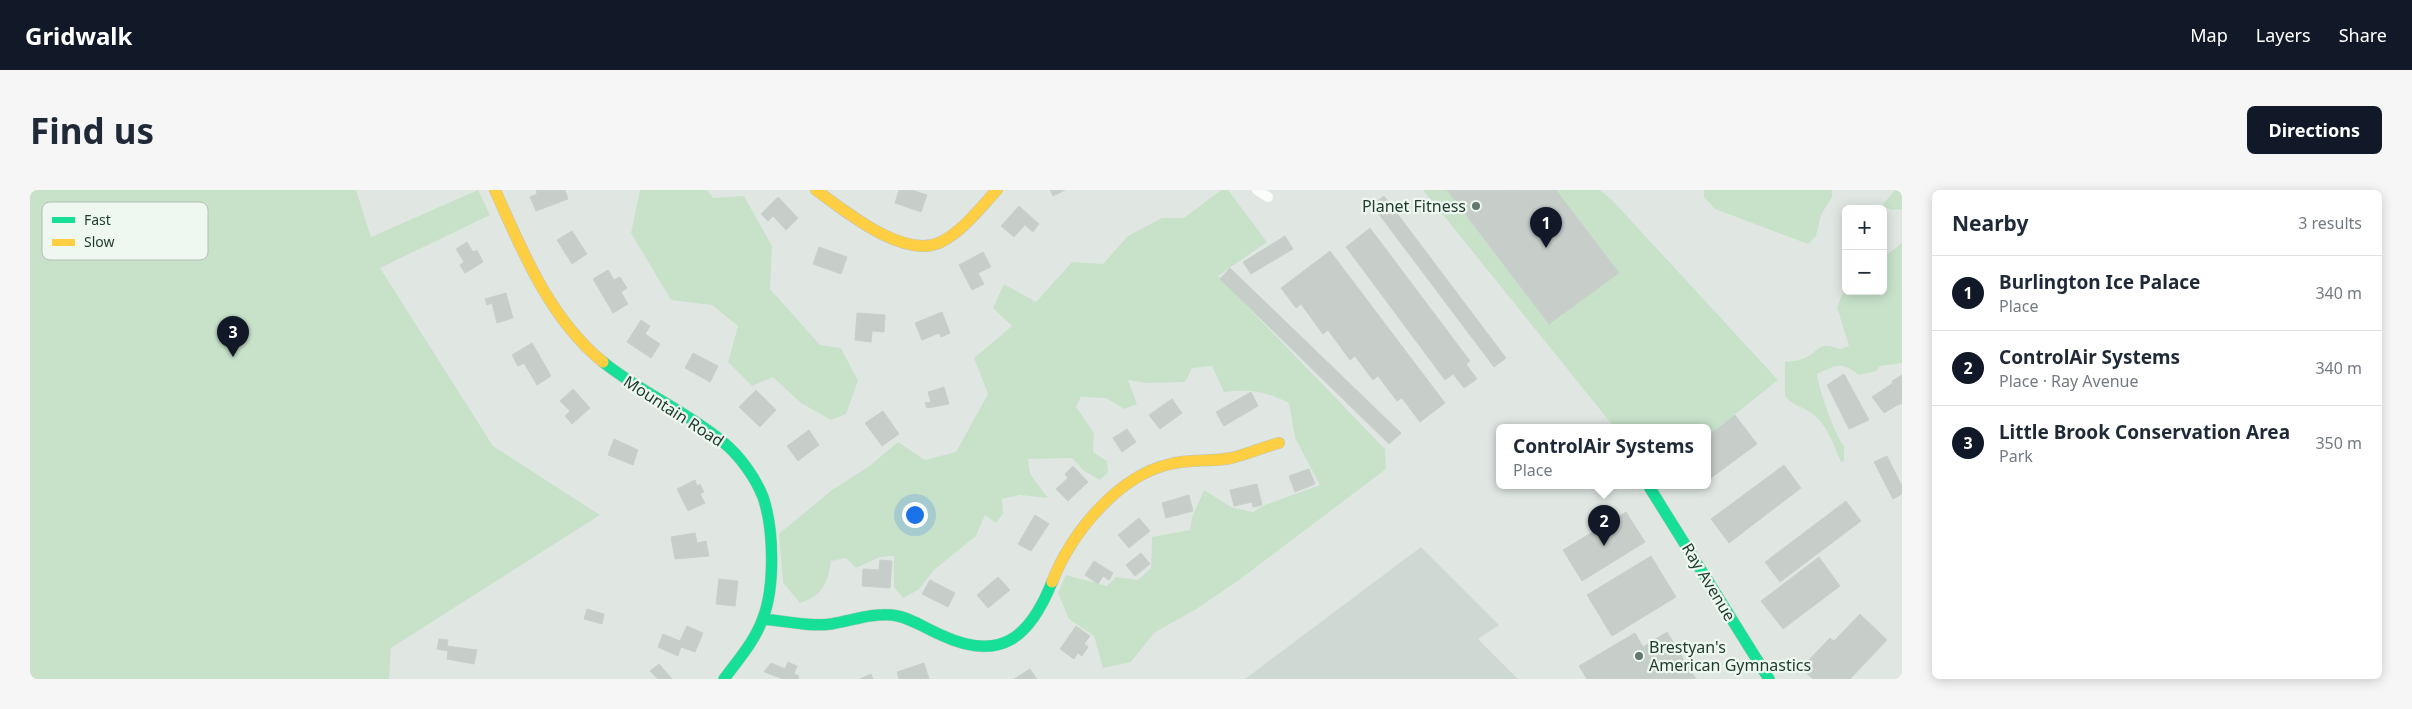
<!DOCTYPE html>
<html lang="en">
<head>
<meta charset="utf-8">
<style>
  :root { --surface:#fff; --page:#f6f6f7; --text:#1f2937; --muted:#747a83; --line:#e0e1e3; --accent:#111827 }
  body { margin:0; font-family:"Noto Sans",sans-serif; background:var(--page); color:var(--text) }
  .controls { position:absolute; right:15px; top:15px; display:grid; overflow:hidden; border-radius:8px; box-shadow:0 2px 12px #0003 }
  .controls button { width:45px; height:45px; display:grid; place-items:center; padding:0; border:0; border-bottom:1px solid var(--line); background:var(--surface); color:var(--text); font:25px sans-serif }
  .you { position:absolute; left:884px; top:324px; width:18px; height:18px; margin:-12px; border:4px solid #fff; border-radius:50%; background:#1a73e8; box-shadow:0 0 0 8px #1a73e833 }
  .badge { display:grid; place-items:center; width:32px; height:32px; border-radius:50%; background:var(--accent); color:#fff; font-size:16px; font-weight:700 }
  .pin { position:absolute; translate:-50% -41px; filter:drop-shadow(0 1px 2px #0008) }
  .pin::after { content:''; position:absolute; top:26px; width:18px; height:15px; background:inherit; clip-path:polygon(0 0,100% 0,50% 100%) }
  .popup { position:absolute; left:1466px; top:234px; width:215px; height:65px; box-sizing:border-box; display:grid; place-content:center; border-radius:8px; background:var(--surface); filter:drop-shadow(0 1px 4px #0005); font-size:16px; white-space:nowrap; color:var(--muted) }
  .popup b { font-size:19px; color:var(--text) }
  .popup::after { content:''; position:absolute; left:50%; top:100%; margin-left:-10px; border:10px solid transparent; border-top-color:var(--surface) }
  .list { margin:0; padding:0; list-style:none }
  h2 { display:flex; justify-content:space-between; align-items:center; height:65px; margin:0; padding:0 20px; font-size:21px }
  h2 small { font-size:16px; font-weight:400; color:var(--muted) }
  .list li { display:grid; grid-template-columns:32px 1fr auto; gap:15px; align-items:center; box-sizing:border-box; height:75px; padding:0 20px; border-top:1px solid var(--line) }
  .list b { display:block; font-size:19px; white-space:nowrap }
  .list p { margin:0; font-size:16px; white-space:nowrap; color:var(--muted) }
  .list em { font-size:16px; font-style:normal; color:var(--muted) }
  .map { position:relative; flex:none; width:1872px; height:489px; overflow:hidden; border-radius:8px }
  header { display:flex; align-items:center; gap:30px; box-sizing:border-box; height:70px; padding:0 25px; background:var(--accent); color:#fff }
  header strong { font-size:24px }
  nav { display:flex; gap:28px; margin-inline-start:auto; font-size:18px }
  .intro { display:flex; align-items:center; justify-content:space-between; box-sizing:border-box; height:120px; padding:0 30px }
  h1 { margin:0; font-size:35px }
  .button { padding:12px 22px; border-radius:8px; background:var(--accent); color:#fff; font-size:18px; font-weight:700 }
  main { display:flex; gap:30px; padding:0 30px }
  aside { flex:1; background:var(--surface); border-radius:8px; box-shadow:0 2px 12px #0003 }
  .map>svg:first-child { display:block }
  .built { fill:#cdd9d2 }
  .green { fill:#c8e2ca }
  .building { fill:#c7ceca; stroke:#c9d0cc }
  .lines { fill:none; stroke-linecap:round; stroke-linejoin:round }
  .fast-casing { stroke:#bac4be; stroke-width:12 }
  .slow-casing { stroke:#bac4be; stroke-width:12 }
  .street { stroke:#fafbfb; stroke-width:10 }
  .fast { stroke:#16e098; stroke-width:11 }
  .slow { stroke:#ffcf43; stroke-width:11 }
  .poi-dot { fill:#62776d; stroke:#eef7f0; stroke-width:2 }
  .labels { text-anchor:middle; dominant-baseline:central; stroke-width:4.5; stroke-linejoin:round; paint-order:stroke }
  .poi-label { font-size:16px; fill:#1e3b2d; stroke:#eef7f0; text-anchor:end }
  .street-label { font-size:16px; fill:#1e3b2d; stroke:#eef7f0 }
  .key { fill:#eef7f0; stroke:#b0bfb6; stroke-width:1 }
  .key-label { font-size:14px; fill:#1e3b2d }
</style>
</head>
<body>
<header>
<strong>Gridwalk</strong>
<nav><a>Map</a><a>Layers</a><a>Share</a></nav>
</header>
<div class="intro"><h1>Find us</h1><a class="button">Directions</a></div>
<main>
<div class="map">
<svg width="1872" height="489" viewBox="0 0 1872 489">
  <rect width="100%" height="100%" fill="#e0e7e3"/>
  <path class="built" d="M 1391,357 L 1469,435 L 1448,449 L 1488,489 L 1215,489 Z"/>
  <path class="green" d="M 0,0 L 326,0 L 341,47 L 448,0 L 460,25 L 350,78 L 463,256 L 570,325 L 361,458 L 359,489 L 0,489 Z
    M 610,0 L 677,0 L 683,8 L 714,6 L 742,56 L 740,99 L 790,155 L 811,158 L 828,191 L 816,224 L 801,230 L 771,213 L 743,187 L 722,196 L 698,172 L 708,136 L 682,115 L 641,110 L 601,43 Z
    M 1191,0 L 1198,0 L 1237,52 L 1188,86 L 1355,259 L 1356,279 L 1209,390 L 1168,418 L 1124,443 L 1101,472 L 1073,478 L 1064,446 L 1039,429 L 1028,403 L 1036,385 L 1077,396 L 1086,387 L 1108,390 L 1121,378 L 1122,347 L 1160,340 L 1162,328 L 1174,300 L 1203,318 L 1223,322 L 1235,315 L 1290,295 L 1265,248 L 1259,213 C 1234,201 1221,199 1194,202 L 1182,176 L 1162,178 L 1155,192 L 1117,193 L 1098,190 L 1107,214 L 1094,219 L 1076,208 L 1051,207 L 1046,217 L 1064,243 L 1063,262 L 1077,271 L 1078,282 L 1070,290 L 1054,281 L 1042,268 L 998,269 L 1000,284 L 1018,308 L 990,305 L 972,309 L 973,324 L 966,333 L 955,325 L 946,346 L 905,379 L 888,400 L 873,408 L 864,397 L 864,366 L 850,367 L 826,378 L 816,368 L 801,371 C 798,392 793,406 770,413 L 753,393 L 749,344 L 802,300 L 838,277 L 868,252 L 895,270 L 926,262 L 958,204 L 944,168 L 982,136 L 963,118 L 974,94 L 1006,112 L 1042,72 L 1073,74 L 1098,46 L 1132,28 L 1154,28 Z
    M 1393,0 L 1570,0 L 1582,10 L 1748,190 L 1678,246 L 1678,237 L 1584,237 Z
    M 1674,0 L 1802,0 L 1802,7 L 1791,25 L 1786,46 L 1778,54 L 1685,19 L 1674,7 Z
    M 1865,0 L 1872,0 L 1872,19 C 1864,20 1858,21 1853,14 Z
    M 1872,53 L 1872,173 L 1850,176 L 1846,181 L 1829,185 C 1811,171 1807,175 1787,184 C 1788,197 1805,246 1814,256 L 1814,271 L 1811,272 C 1804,256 1798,237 1785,226 C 1776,217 1763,217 1755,206 L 1755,172 C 1761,171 1769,171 1775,168 C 1792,159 1787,151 1810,159 L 1819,156 L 1807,117 L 1815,98 L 1816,101 L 1853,101 L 1853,68 Z"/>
  <path class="building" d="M 506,0 L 535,0 L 538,9 L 506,21 L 500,7 L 507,4 Z
    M 869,0 L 882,0 L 897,5 L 891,22 L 865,13 Z
    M 1020,0 L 1035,0 L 1023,6 Z
    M 1417,0 L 1484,0 L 1442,33 Z
    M 1484,0 L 1526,0 L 1589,83 L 1519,134 L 1442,33 Z
    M 1354,6 L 1476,168 L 1464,177 L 1342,15 Z
    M 748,7 L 768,28 L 756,40 L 743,26 L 738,31 L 731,24 Z
    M 989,16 L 1009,34 L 1003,42 L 995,35 L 984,47 L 971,36 Z
    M 1340,38 L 1440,171 L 1436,174 L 1447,189 L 1434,198 L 1423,184 L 1415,190 L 1316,57 Z
    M 542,41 L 557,64 L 542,74 L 527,50 Z
    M 1255,46 L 1263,59 L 1221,84 L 1213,72 Z
    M 437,52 L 443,62 L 447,60 L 453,72 L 435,83 L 430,75 L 434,72 L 426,59 Z
    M 789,57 L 817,67 L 811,84 L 783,74 Z
    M 1300,61 L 1415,213 L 1390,232 L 1372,208 L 1367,211 L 1348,186 L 1343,190 L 1325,166 L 1320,170 L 1298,140 L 1293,144 L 1271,114 L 1266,118 L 1251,98 Z
    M 953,62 L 961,77 L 948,83 L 954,94 L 942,100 L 929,75 Z
    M 1200,78 L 1371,243 L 1359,254 L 1190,89 Z
    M 578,80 L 584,90 L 590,87 L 597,98 L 591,102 L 598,114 L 583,123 L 563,89 Z
    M 476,103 L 483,128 L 467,133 L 462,113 L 457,115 L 455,109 Z
    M 912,122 L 920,143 L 911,147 L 909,143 L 892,150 L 885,133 Z
    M 827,123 L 855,125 L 854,142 L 842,141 L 841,152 L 825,150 Z
    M 611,130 L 620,136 L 615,144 L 630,154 L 621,168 L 597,152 Z
    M 502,153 L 521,186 L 507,195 L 494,173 L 488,176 L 482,165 Z
    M 663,163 L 688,176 L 680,192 L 655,178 Z
    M 1814,184 L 1839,230 L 1819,239 L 1797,195 Z
    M 1872,185 L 1872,214 L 1869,214 L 1854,223 L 1842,207 L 1863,193 L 1862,191 Z
    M 914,197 L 919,214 L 897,218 L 895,213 L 901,212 L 898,202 Z
    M 543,199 L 560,218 L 542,234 L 535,226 L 540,221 L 530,211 Z
    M 726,200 L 746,220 L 730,237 L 709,217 Z
    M 1221,202 L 1228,216 L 1194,236 L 1186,222 Z
    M 1142,209 L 1152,223 L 1130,239 L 1119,225 Z
    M 853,221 L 869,244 L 852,256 L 835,233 Z
    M 1705,225 L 1727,254 L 1678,290 L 1678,246 Z
    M 1097,239 L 1106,252 L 1092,262 L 1083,248 Z
    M 779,240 L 789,255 L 768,271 L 757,256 Z
    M 584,249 L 608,260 L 603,275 L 578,265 Z
    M 1857,266 L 1872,296 L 1872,304 L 1863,309 L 1844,272 Z
    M 1754,275 L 1771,298 L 1699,353 L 1681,329 Z
    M 1043,276 L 1058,292 L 1038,311 L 1026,299 L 1038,288 L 1035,284 Z
    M 1279,279 L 1285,294 L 1265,302 L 1259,286 Z
    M 665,290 L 667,296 L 670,294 L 674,302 L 670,304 L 675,313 L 658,321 L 647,299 Z
    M 1227,294 L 1232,315 L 1223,317 L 1222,312 L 1204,316 L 1200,300 Z
    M 1159,305 L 1163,321 L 1136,328 L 1132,313 Z
    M 1816,311 L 1831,331 L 1750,392 L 1735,372 Z
    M 1596,322 L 1615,352 L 1552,391 L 1533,360 Z
    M 1005,325 L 1019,334 L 1001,361 L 988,354 Z
    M 1109,328 L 1120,341 L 1099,358 L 1088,345 Z
    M 665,343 L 667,353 L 676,351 L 679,366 L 645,369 L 641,347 Z
    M 1111,363 L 1120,374 L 1105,386 L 1096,375 Z
    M 1621,366 L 1646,407 L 1582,446 L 1557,405 Z
    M 1789,367 L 1810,396 L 1753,439 L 1731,411 Z
    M 850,370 L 862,371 L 860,398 L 832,396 L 833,379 L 849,380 Z
    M 1064,371 L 1083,383 L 1079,390 L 1073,386 L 1068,394 L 1055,385 Z
    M 968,387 L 980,400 L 958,418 L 947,405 Z
    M 689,389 L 708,391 L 705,416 L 686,414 Z
    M 900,390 L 925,403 L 918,417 L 892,404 Z
    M 557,419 L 574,424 L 572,434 L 554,429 Z
    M 1830,424 L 1857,450 L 1820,489 L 1783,489 L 1771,478 L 1800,448 L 1804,451 Z
    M 657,436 L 673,443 L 665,462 L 651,457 L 648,466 L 628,457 L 633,444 L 650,451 Z
    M 1046,436 L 1060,446 L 1054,454 L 1058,457 L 1052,466 L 1048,463 L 1044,469 L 1030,459 Z
    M 1637,442 L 1666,489 L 1557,489 L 1549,476 L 1605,443 L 1613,457 Z
    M 409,449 L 418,450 L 417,456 L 447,460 L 444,474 L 417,469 L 418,461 L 407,459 Z
    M 758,472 L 767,476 L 764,484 L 769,486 L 768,489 L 753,489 L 734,482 L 741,473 L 755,479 Z
    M 894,473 L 899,489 L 869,489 L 867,482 Z
    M 629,474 L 642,489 L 628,489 L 620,481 Z
    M 1000,479 L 1007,489 L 984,489 Z
    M 841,484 L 843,489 L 830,489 Z"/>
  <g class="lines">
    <g class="fast-casing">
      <path id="fast" d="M 573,172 C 610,202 656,221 693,252 C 710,266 725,287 733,307 C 744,339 745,397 733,428 C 725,451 708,470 694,489
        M 1618,295 L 1739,489
        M 733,429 C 756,431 779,437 801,434 C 821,431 841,423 862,425 C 879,427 895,438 911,445 C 971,473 1000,447 1022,392"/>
    </g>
    <g class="slow-casing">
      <path id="slow" d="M 465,0 C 492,61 520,129 573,172
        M 786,0 C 815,21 874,70 911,52 C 934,40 950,18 967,0
        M 1022,392 C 1041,344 1087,286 1140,274 C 1160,269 1181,272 1201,268 C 1218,264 1233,257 1249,253"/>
    </g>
    <path class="street" d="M 1227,0 L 1238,7"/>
    <use href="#fast" class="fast"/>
    <use href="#slow" class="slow"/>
  </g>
  <g class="poi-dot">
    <circle cx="1446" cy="16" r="5"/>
    <circle cx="1609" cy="466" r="5"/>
  </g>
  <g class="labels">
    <g class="poi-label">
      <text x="1436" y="16">Planet Fitness</text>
      <text x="1619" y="457" text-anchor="start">Brestyan's<tspan x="1619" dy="18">American Gymnastics</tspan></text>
    </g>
    <g class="street-label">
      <text transform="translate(644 221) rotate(33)">Mountain Road</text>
      <text transform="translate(1679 392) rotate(59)">Ray Avenue</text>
    </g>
  </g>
  <rect x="12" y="12" width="166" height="58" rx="8" class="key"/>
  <rect x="22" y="27" width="23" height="6" fill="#16e098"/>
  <rect x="22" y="49" width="23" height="7" fill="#ffcf43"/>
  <g class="key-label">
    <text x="54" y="35">Fast</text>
    <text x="54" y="57">Slow</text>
  </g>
</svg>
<div class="controls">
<button>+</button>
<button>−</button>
</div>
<div class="you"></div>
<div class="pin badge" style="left:1516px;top:58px">1</div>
<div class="pin badge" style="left:1574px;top:356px">2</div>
<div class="popup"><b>ControlAir Systems</b>Place</div>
<div class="pin badge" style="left:203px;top:167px">3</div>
</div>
<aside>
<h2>Nearby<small>3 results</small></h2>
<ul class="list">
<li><span class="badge">1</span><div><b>Burlington Ice Palace</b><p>Place</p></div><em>340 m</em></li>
<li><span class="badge">2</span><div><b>ControlAir Systems</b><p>Place · Ray Avenue</p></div><em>340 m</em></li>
<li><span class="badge">3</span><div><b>Little Brook Conservation Area</b><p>Park</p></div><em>350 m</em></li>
</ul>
</aside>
</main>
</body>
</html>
